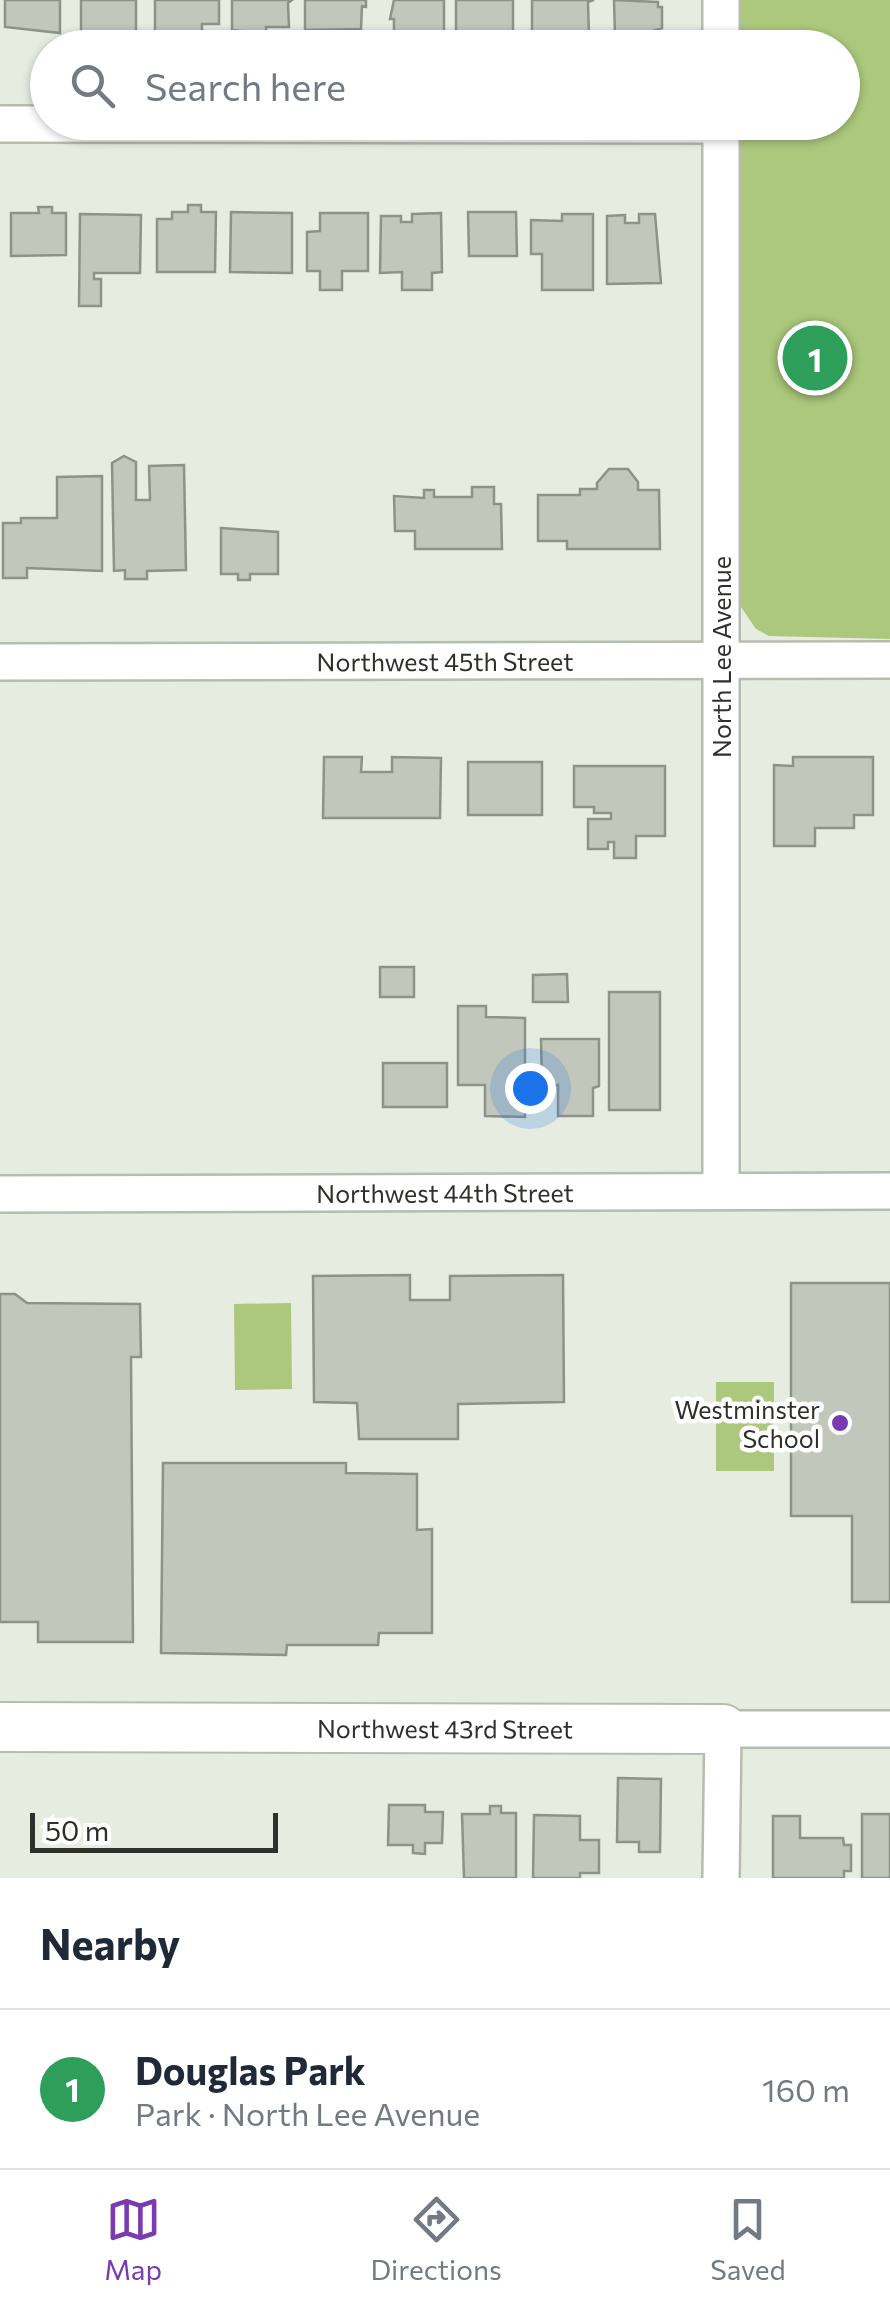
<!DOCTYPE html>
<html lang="en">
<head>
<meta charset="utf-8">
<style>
  :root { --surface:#fff; --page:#f2f2f3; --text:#1f2937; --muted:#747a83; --line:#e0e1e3; --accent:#7b3bb0 }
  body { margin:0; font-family:Commissioner,sans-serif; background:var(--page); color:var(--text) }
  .scale { position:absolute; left:30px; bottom:25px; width:248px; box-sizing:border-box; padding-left:10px; border:5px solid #2e302c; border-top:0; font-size:28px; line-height:35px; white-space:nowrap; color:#2e302c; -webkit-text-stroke:8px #fff; paint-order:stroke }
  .you { position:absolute; left:530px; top:1088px; width:35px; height:35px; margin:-25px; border:8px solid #fff; border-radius:50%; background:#1a73e8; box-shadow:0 0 0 15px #1a73e833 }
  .badge { display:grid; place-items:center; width:65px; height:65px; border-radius:50%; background:var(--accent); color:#fff; font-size:32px; font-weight:700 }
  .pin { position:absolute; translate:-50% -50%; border:5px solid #fff; box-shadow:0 2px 10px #0006 }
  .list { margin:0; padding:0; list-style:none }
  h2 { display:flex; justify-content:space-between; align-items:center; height:130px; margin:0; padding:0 40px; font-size:42px }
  h2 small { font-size:32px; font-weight:400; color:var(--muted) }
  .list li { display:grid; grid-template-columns:65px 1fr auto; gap:30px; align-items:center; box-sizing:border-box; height:160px; padding:0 40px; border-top:2px solid var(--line) }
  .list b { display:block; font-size:38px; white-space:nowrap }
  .list p { margin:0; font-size:32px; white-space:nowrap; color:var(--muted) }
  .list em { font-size:32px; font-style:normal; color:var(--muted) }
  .icon { flex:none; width:55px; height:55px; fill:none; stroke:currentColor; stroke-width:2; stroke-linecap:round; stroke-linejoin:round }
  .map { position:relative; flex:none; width:890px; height:1878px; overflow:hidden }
  .search { position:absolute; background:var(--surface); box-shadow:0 2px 8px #0004; left:30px; right:30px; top:30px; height:110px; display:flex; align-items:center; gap:25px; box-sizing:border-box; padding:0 35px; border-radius:55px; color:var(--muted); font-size:38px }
  .sheet { height:290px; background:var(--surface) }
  nav { display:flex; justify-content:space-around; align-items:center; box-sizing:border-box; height:140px; border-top:2px solid var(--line); background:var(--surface); font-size:28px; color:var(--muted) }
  nav a { display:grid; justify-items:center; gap:5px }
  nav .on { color:var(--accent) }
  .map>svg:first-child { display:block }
  .green { fill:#abc87c }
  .building { fill:#c2c7bc; stroke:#8e9288; stroke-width:2.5 }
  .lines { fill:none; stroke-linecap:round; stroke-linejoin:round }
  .street-casing { stroke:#b7bcb1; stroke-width:40 }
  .secondary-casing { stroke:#b7bcb1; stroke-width:52 }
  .street { stroke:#fff; stroke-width:35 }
  .secondary { stroke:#fff; stroke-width:48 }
  .poi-dot { fill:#7b3bb0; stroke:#fff; stroke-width:4 }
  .labels { text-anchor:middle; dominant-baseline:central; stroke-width:9; stroke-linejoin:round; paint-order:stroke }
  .street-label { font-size:25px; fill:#2e302c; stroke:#fff }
  .poi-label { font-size:25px; fill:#2e302c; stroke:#fff; text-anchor:end }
</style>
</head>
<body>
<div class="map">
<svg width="890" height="1878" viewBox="0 0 890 1878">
  <rect width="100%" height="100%" fill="#e7ece1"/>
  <path class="green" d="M 739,0 L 890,0 L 890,639 L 769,636 L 756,629 L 741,607 L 739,123 L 842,122 L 842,48 L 739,47 Z
    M 291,1303 L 292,1389 L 235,1390 L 234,1304 Z
    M 716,1382 L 774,1382 L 774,1471 L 716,1471 Z"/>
  <path class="building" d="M 5,0 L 60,0 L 60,33 L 5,27 Z
    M 81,0 L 136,0 L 136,39 L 115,39 L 115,35 L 81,33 Z
    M 155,0 L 219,0 L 219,24 L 202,24 L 202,34 L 185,34 L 186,40 L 173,40 L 172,34 L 155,34 Z
    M 232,0 L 292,0 L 288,3 L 289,27 L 266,27 L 266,34 L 232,30 Z
    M 305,0 L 366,0 L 366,7 L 362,6 L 361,29 L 305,30 Z
    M 394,0 L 444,0 L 444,35 L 394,34 L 394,19 L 390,19 Z
    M 456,0 L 513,0 L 513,37 L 456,32 Z
    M 532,0 L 594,0 L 588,2 L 589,38 L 568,38 L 568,33 L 532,31 Z
    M 614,0 L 658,2 L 658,7 L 662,7 L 662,28 L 653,31 L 653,35 L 615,36 Z
    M 188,205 L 201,205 L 201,212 L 216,212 L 215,272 L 157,272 L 157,219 L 172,219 L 172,212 L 188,212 Z
    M 38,207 L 52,207 L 52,213 L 66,213 L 66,255 L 11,256 L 11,213 L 39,213 Z
    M 231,212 L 292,213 L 292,273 L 230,272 Z
    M 468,212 L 516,212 L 517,256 L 469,256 Z
    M 320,213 L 368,213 L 368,271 L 342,271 L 342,290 L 320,290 L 320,271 L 307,271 L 307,232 L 320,231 Z
    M 441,213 L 442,272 L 432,273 L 432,290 L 402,290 L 402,272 L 380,273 L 381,216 L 401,216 L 401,222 L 412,222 L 412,214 Z
    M 80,214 L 141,215 L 140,273 L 94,273 L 94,279 L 101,279 L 101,306 L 79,306 Z
    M 562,214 L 593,214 L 593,290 L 542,290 L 542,254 L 531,254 L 531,220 L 562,221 Z
    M 639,214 L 655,214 L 661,283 L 607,284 L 607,216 L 625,215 L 625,223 L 639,223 Z
    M 124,456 L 136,462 L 136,500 L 150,500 L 149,466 L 184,465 L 186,570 L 147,571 L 147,579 L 125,579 L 125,570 L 114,571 L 112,463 Z
    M 609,469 L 628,469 L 638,482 L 638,490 L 659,490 L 660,549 L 567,549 L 567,541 L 538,541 L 538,495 L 580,495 L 580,489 L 597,489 L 597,483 Z
    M 102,476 L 102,571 L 27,568 L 27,578 L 3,578 L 3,523 L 21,523 L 21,518 L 57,518 L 57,477 Z
    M 472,487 L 494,487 L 494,504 L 501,504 L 502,549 L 415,549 L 415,531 L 395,531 L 394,496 L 424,498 L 424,490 L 434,490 L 434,497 L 472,497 Z
    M 221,528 L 278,532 L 278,574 L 250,574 L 250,580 L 238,580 L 238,574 L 221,574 Z
    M 324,757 L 362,757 L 361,772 L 392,772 L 392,757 L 441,758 L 440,818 L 323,818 Z
    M 793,757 L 873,757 L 873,815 L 854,815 L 854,828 L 815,828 L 815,846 L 774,846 L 774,765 L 793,766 Z
    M 468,762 L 542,762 L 542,815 L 468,815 Z
    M 574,766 L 665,766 L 665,836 L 636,836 L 636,858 L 614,858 L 614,842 L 608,842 L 608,849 L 588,849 L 588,819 L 611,819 L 611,813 L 594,813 L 594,807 L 574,807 Z
    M 380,967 L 414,967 L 414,997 L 380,997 Z
    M 567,974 L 568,1002 L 533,1002 L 533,975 Z
    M 609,992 L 660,992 L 660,1110 L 609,1110 Z
    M 458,1006 L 486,1006 L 486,1017 L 525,1018 L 525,1117 L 485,1116 L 485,1085 L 458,1085 Z
    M 541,1039 L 599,1039 L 599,1086 L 593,1088 L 593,1116 L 558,1116 L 558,1085 L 542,1087 Z
    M 383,1063 L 447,1063 L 447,1107 L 383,1107 Z
    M 410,1275 L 410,1300 L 450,1300 L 450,1276 L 563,1275 L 564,1402 L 458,1404 L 458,1439 L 359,1439 L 357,1403 L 314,1402 L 313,1276 Z
    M 791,1283 L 890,1283 L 890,1602 L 852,1602 L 852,1516 L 791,1516 Z
    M 0,1294 L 15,1294 L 27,1303 L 140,1304 L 141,1357 L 131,1357 L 133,1642 L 38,1642 L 38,1622 L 0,1622 Z
    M 163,1463 L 346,1463 L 346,1473 L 417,1474 L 417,1530 L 432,1529 L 432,1633 L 379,1633 L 378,1645 L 287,1645 L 286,1655 L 161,1653 Z
    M 618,1778 L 661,1779 L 660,1852 L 639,1852 L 639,1842 L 617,1842 Z
    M 389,1805 L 425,1805 L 425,1812 L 443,1812 L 442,1843 L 425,1843 L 425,1854 L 413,1853 L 413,1845 L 388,1845 Z
    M 490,1806 L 501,1806 L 501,1813 L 516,1813 L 516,1878 L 464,1878 L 462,1814 L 490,1814 Z
    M 862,1814 L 890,1814 L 890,1878 L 862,1878 Z
    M 534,1815 L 580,1816 L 580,1840 L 599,1840 L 599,1873 L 580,1873 L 580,1878 L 533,1878 Z
    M 773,1816 L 800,1816 L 800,1838 L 843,1838 L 844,1845 L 851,1845 L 851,1871 L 844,1871 L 844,1878 L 773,1878 Z"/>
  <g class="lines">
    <g class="street-casing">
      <g id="street">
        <path d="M 721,0 L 721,48"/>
        <path d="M 721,122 L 721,1191"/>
        <path d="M 0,124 L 721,125"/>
        <path id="s1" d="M 0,662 L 890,660"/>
        <path id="s2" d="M 0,1194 L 890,1191"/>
        <path d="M 721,1878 L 723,1729 L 890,1729"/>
      </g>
    </g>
    <g class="secondary-casing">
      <g id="secondary">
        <path id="s3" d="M 0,1727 L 723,1729"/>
      </g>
    </g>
    <use href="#street" class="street"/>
    <use href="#secondary" class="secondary"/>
  </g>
  <circle class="poi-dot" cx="840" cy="1423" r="10"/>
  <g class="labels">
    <g class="street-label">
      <text transform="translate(721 657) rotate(-90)">North Lee Avenue</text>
      <text stroke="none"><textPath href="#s1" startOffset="445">Northwest 45th Street</textPath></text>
      <text stroke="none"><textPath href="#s2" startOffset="445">Northwest 44th Street</textPath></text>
      <text stroke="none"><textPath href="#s3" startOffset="445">Northwest 43rd Street</textPath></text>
    </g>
    <g class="poi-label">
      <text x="820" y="1409">Westminster<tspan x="820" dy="29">School</tspan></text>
    </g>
  </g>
</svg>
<div class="scale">50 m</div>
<div class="you"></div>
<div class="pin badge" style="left:815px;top:358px;background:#2e9e5b">1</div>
<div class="search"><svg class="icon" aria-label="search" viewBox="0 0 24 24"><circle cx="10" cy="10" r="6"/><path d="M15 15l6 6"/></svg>Search here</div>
</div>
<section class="sheet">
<h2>Nearby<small></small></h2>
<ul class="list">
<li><span class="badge" style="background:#2e9e5b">1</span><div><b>Douglas Park</b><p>Park · North Lee Avenue</p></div><em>160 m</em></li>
</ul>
</section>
<nav>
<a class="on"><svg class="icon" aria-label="map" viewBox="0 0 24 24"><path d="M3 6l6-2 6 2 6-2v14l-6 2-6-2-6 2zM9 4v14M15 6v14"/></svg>Map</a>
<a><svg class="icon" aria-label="directions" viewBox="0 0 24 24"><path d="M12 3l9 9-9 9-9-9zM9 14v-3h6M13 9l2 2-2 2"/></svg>Directions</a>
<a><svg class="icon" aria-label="saved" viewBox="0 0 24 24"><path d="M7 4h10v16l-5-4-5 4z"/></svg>Saved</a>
</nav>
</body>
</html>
